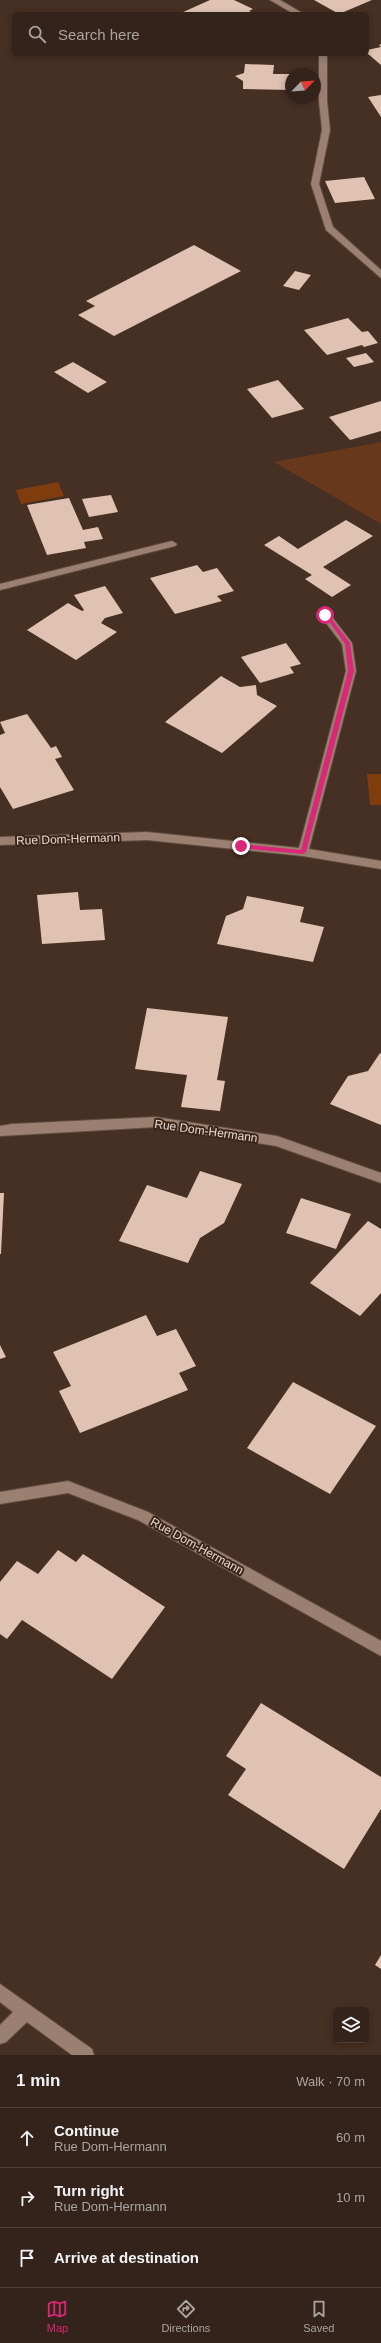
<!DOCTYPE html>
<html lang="en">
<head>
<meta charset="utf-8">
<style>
  :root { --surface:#34231a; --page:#3f2f27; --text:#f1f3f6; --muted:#a9a4a2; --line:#4e4039; --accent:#db2777 }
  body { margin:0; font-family:Helvetica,sans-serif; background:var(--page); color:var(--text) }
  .controls { position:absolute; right:12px; bottom:12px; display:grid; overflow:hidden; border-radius:6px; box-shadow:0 2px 6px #0003 }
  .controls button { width:36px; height:36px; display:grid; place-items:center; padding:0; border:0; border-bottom:1px solid var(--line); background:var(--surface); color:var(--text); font:20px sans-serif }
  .compass { position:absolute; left:285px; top:68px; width:36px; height:36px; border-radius:50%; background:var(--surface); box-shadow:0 2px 6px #0003; rotate:65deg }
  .stop { position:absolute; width:12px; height:12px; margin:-9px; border:3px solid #db2777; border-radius:50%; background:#fff }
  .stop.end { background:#db2777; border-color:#fff; box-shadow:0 1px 4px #0008 }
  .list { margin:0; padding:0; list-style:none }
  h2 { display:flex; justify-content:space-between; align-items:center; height:52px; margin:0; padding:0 16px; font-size:17px }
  h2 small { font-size:13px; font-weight:400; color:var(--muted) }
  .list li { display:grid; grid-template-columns:26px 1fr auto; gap:12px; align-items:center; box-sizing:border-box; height:60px; padding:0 16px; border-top:1px solid var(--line) }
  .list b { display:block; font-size:15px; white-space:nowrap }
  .list p { margin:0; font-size:13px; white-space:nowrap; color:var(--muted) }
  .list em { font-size:13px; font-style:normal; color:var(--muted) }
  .icon { flex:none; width:22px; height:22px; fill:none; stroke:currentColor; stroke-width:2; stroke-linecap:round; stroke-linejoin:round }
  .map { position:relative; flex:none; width:381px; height:2055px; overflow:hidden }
  .search { position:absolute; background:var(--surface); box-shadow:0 2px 6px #0003; left:12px; right:12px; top:12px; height:44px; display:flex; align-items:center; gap:10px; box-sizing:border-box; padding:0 14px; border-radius:6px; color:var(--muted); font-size:15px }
  .sheet { height:232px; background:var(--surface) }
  nav { display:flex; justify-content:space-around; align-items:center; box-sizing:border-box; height:56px; border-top:1px solid var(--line); background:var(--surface); font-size:11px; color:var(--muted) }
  nav a { display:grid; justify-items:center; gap:2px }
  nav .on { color:var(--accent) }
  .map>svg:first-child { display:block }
  .green { fill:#67381b }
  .water { fill:#7f3d0d }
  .building { fill:#dfc2b2 }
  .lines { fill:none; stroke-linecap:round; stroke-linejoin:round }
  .minor-casing { stroke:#604d42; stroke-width:2 }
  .minor { fill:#9b8072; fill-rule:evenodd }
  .route { fill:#db2777 }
  .labels { text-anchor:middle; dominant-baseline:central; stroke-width:4; stroke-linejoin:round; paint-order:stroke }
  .street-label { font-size:12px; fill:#e7d9d1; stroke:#3b2519 }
</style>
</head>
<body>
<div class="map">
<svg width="381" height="2055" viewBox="0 0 381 2055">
  <rect width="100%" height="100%" fill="#462f23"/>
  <path class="green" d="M 381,442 L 381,524 L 274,462 Z"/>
  <path class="water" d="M 58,482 L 64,496 L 21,504 L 16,490 Z
    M 367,774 L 381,774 L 381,805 L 370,805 Z"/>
  <path class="building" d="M 210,0 L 234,0 L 253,9 L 249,11 L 255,14 L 181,13 Z
    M 314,0 L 372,0 L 339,14 Z
    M 381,44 L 381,65 L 367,53 L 367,50 L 381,47 L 379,45 Z
    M 245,64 L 274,65 L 273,74 L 291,74 L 291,90 L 243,89 L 243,81 L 235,76 L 244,73 Z
    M 381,95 L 381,117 L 368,97 Z
    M 364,177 L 375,199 L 335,203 L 325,181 Z
    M 194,245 L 241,271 L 114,336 L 78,315 L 95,306 L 86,301 Z
    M 295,271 L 311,275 L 299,290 L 283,286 Z
    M 348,318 L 362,332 L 368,331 L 378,343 L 364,347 L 362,345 L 327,355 L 304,330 Z
    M 366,353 L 374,362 L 354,367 L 346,358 Z
    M 73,362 L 107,382 L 88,393 L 54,372 Z
    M 278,380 L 304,409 L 272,418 L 247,389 Z
    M 381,401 L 381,431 L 350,440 L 329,417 Z
    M 111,495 L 118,512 L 89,517 L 82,499 Z
    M 69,498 L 83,530 L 98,527 L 103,539 L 84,542 L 86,548 L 47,555 L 27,505 Z
    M 346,520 L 373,536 L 323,567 L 351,585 L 332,597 L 305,579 L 312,575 L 264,545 L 279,536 L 298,549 Z
    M 197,565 L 203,572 L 217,568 L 234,591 L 217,596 L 222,601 L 175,614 L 150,578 Z
    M 105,586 L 123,613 L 105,618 L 101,623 L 117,632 L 76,660 L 27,630 L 68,603 L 82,611 L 84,610 L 74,595 Z
    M 286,643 L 301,664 L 290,667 L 294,673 L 260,683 L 241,657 Z
    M 221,676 L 240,687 L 256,685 L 257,695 L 277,706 L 222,753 L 165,722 Z
    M 27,714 L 51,748 L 56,746 L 62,757 L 55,759 L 74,790 L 13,809 L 0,787 L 0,735 L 5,733 L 0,722 Z
    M 78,892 L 80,910 L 102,909 L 105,940 L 42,944 L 37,895 Z
    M 247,896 L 304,907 L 300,922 L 324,927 L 313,962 L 217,944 L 226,916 L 243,909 Z
    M 147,1008 L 228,1017 L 217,1080 L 225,1081 L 220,1111 L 181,1107 L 187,1075 L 135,1069 Z
    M 380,1053 L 381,1054 L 381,1125 L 330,1104 L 348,1076 L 368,1071 Z
    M 200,1171 L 242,1184 L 224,1223 L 200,1238 L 188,1263 L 119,1241 L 147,1185 L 187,1198 Z
    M 0,1193 L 4,1193 L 1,1254 L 0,1254 Z
    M 301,1198 L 351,1214 L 336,1249 L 286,1233 Z
    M 368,1221 L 381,1229 L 381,1293 L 360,1316 L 310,1283 Z
    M 146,1315 L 157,1336 L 176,1329 L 196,1366 L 179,1373 L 188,1390 L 80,1433 L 59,1391 L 71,1386 L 53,1352 Z
    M 0,1345 L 6,1357 L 0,1359 Z
    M 293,1382 L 376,1426 L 330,1494 L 247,1448 Z
    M 58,1550 L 76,1562 L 83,1554 L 165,1607 L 112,1679 L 22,1620 L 7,1639 L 0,1634 L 0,1582 L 17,1561 L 38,1574 Z
    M 261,1703 L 381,1777 L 381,1809 L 344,1869 L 228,1795 L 246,1769 L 226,1756 Z
    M 381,1955 L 381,1969 L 375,1965 Z"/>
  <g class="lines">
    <g class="minor-casing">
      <path id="minor" d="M 270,0 L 280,0 L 304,14 L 294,14 Z
        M 319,54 L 327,54 L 327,101 L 330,130 L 319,184 L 333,227 L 381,270 L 381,278 L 326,230 L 311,184 L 322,130 L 319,101 Z
        M 172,541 L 177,544 L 175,546 L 0,590 L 0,584 Z
        M 325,612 L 329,613 L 352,643 L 356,671 L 309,849 L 381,861 L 381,869 L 303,856 L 147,840 L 0,845 L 0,837 L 147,832 L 299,848 L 346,671 L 342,644 L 320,615 Z
        M 156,1117 L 277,1136 L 381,1173 L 381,1183 L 276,1146 L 156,1127 L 0,1136 L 0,1126 L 12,1124 Z
        M 68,1481 L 148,1512 L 381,1641 L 381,1656 L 138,1520 L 68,1493 L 0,1504 L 0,1492 Z
        M 0,1984 L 92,2049 L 94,2055 L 72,2055 L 27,2022 L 6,2042 L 0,2044 L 0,2025 L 13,2012 L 0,2002 Z"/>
    </g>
    <use href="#minor" class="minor"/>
  </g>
  <path class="route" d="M 323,613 L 327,613 L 350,643 L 354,671 L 306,852 L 303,854 L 239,848 L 241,844 L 301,850 L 348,671 L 345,644 Z"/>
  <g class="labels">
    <g class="street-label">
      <text transform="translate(68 839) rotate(-2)">Rue Dom-Hermann</text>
      <text transform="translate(206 1131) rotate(8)">Rue Dom-Hermann</text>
      <text transform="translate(197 1546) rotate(29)">Rue Dom-Hermann</text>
    </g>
  </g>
</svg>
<div class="controls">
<button><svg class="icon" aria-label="layers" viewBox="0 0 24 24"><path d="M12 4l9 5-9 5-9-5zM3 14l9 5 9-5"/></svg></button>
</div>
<svg class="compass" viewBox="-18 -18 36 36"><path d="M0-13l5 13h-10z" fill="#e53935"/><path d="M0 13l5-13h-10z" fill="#a9a4a2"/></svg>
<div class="stop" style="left:325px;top:615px"></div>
<div class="stop end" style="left:241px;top:846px"></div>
<div class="search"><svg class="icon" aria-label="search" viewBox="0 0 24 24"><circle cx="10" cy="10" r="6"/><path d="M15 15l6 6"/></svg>Search here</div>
</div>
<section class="sheet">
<h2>1 min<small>Walk · 70 m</small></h2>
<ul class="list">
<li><svg class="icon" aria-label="ahead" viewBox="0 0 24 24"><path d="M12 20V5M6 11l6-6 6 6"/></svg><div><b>Continue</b><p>Rue Dom-Hermann</p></div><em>60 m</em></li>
<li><svg class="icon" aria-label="right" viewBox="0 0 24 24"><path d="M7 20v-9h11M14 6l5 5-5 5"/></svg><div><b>Turn right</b><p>Rue Dom-Hermann</p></div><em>10 m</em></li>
<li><svg class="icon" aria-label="arrive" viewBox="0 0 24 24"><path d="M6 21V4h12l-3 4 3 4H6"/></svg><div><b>Arrive at destination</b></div></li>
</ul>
</section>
<nav>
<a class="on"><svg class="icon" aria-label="map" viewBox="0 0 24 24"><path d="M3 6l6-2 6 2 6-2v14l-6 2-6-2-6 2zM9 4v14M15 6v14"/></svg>Map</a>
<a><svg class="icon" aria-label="directions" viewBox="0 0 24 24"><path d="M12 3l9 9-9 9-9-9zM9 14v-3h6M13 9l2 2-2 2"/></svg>Directions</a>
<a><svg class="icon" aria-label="saved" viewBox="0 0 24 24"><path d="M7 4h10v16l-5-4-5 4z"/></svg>Saved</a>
</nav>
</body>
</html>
